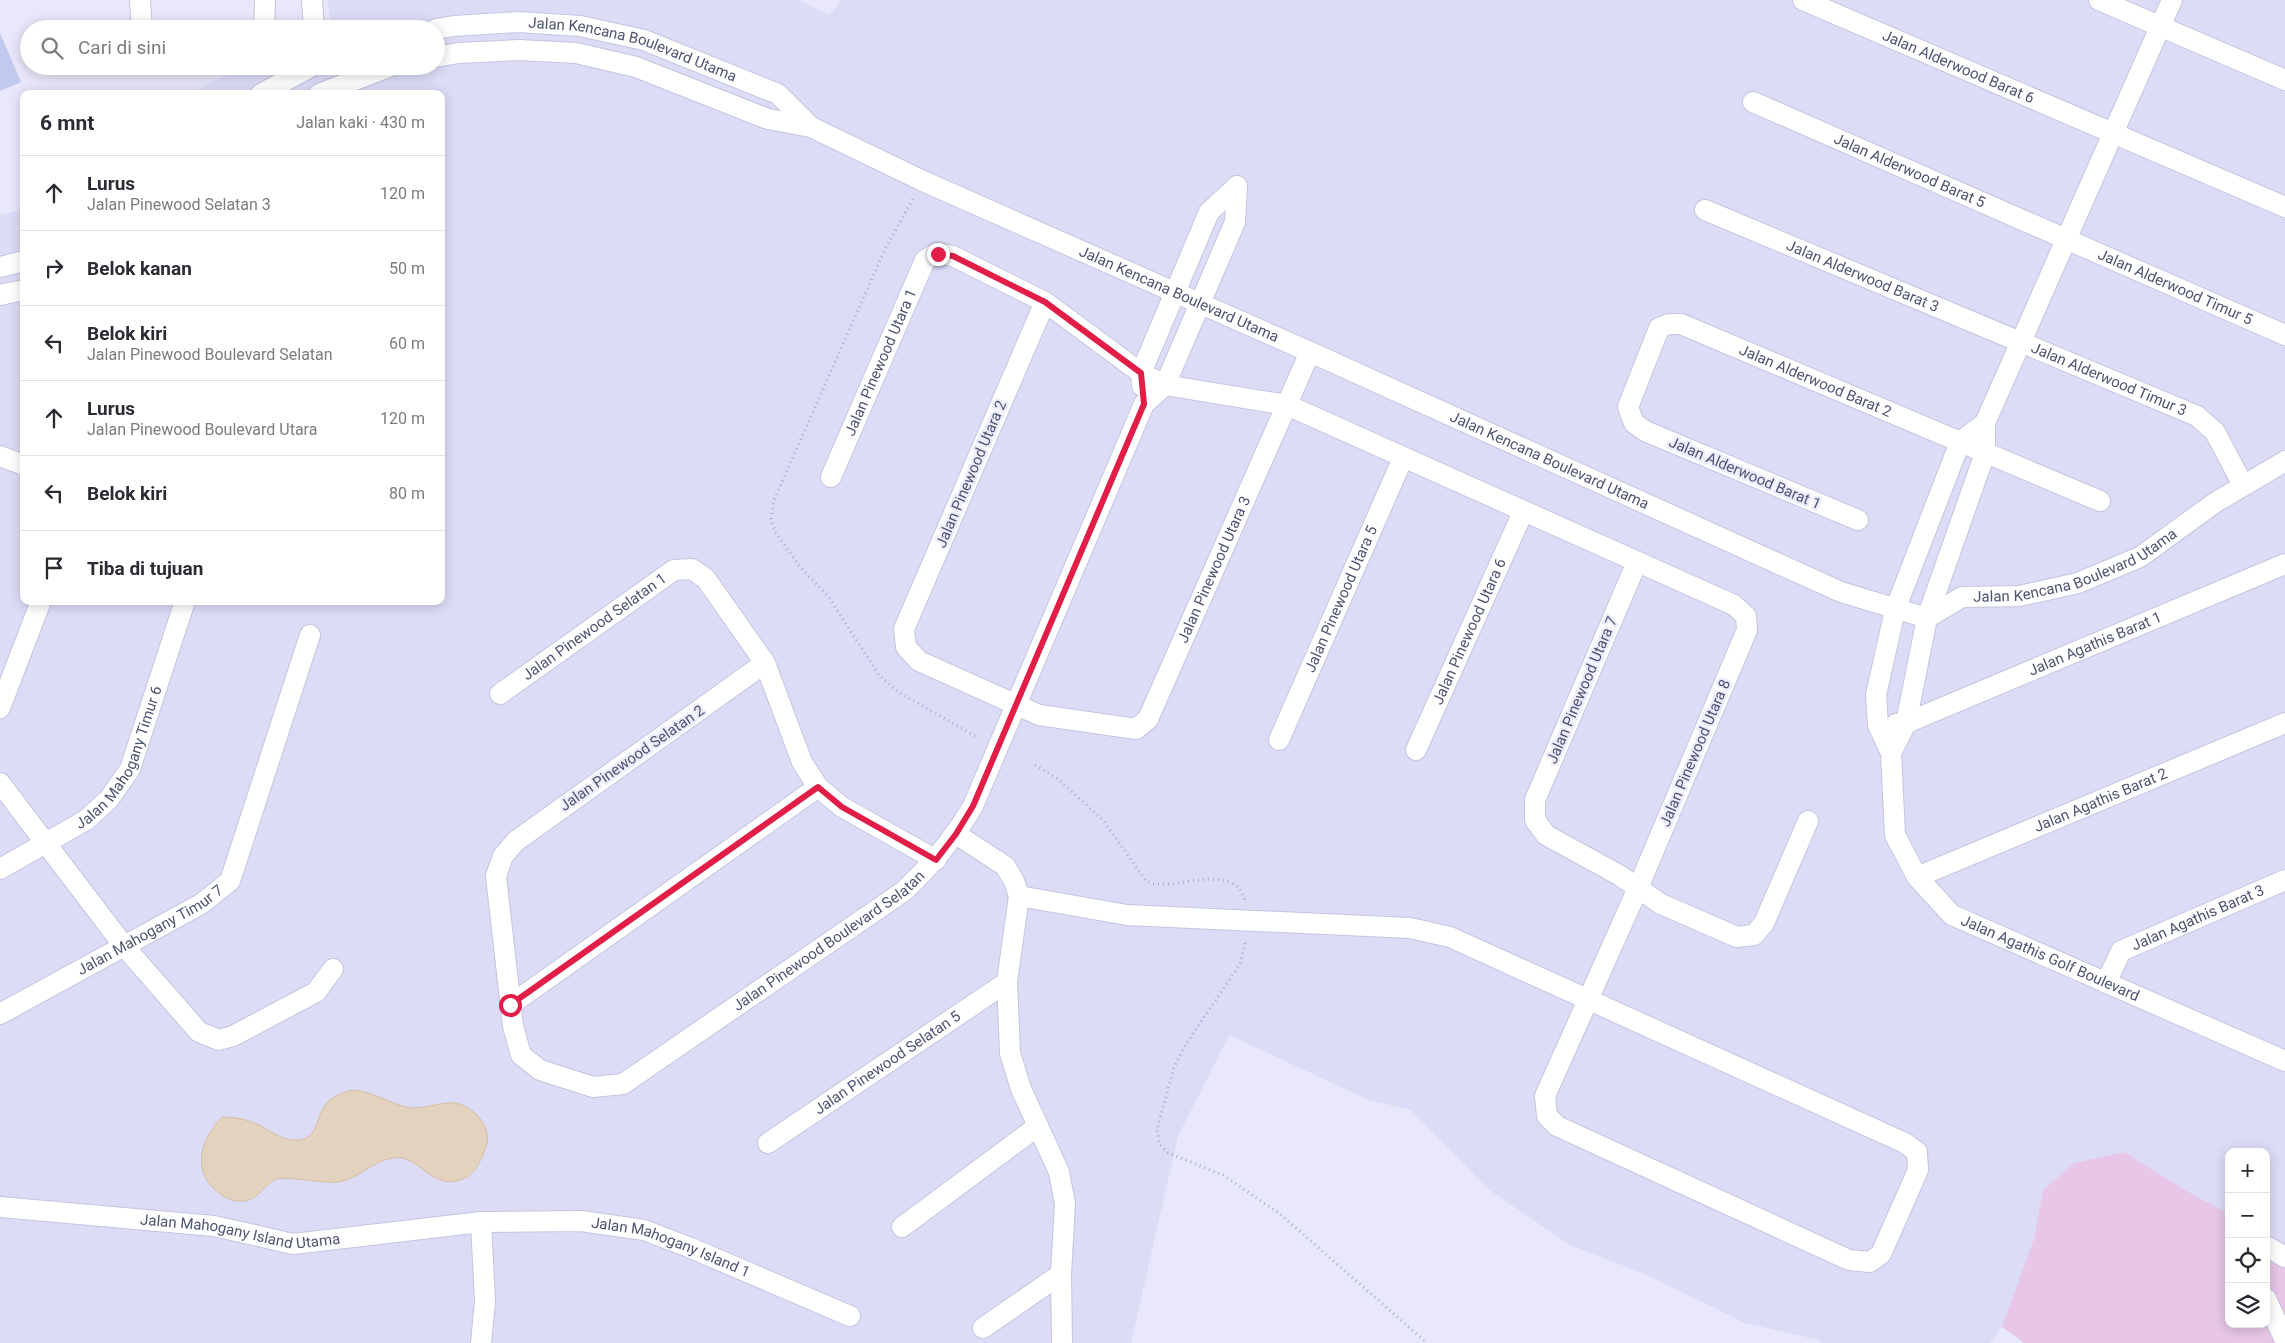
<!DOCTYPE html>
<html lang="id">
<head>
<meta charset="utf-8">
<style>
  :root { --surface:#fff; --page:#f2f2f3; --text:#2b2b33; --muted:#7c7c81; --line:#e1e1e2 }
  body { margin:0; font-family:Roboto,sans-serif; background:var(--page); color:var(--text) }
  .controls { position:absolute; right:15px; bottom:15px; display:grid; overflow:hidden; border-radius:10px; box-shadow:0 2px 12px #0003 }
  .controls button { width:45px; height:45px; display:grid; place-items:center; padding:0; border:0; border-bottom:1px solid var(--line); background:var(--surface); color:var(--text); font:25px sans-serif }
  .stop { position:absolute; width:15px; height:15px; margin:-11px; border:4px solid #e11d48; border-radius:50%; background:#fff }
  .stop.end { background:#e11d48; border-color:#fff; box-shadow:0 1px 5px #0008 }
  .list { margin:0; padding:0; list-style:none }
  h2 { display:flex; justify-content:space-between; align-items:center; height:65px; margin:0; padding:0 20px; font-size:21px }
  h2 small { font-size:16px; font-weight:400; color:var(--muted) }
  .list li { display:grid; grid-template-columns:32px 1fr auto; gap:15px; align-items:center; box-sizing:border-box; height:75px; padding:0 20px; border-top:1px solid var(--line) }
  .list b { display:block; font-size:19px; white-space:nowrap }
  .list p { margin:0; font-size:16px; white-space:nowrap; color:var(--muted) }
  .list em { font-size:16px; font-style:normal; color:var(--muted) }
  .icon { flex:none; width:28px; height:28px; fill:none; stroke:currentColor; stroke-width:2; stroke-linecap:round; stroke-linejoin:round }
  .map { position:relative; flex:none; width:2285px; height:1343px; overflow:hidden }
  .search { position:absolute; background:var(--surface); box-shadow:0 2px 12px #0003; left:20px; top:20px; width:425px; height:55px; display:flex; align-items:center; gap:12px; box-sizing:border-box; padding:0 18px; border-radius:28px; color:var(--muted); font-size:19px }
  .panel { position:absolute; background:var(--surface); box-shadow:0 2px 12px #0003; left:20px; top:90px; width:425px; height:515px; border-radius:10px }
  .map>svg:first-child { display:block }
  .residential { fill:#dcdcf7; fill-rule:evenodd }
  .green { fill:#e7c6e7 }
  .water { fill:#e3d2bd; stroke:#d4bfa4 }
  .building { fill:#c1c9ee }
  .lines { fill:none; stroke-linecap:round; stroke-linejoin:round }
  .minor-casing { stroke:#c3c6df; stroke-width:22 }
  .path { stroke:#a4add3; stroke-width:3; stroke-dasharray:1 4; stroke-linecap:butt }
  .minor { stroke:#fff; stroke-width:20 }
  .route { stroke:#e11d48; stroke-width:6 }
  .labels { text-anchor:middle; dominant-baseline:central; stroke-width:5; stroke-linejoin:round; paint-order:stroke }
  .street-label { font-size:15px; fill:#4d5572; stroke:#ededfe }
</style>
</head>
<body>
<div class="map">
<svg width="2285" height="1343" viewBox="0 0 2285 1343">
  <rect width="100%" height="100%" fill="#e8e7fb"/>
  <path class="residential" d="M 328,0 L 799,0 L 829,15 L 842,0 L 2285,0 L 2285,1343 L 2025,1343 L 2002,1327 L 1990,1343 L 1821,1343 L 1819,1340 L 1745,1323 L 1645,1274 L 1570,1245 L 1488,1189 L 1411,1110 L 1369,1100 L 1229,1035 L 1178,1136 L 1131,1343 L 0,1343 L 0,215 L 24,209 L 24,601 L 441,601 L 441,94 L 193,94 L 205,85 L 248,66 L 436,66 L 436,29 L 330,29 ZM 2229,1152 L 2266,1152 L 2266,1324 L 2229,1324 Z"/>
  <path class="green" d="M 2124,1152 L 2190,1193 L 2229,1214 L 2229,1324 L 2266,1324 L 2266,1233 L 2285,1243 L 2285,1343 L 2025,1343 L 2002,1327 L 2034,1239 L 2043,1190 L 2074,1163 Z"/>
  <path class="water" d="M 352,1090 C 375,1092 386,1102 406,1107 C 421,1111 442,1101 455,1103 C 474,1106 493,1128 486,1147 C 482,1158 476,1173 465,1178 C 432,1194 420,1153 393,1158 C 372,1161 359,1179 338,1182 C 322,1184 291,1176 277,1179 C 268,1182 261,1193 253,1198 C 234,1209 208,1190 203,1171 C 197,1151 209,1131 222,1117 C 236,1117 251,1120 263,1127 C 274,1133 282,1140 295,1140 C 318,1141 316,1117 325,1105 C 332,1096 343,1093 352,1090 Z"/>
  <path class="building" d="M 0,33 L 21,82 L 0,91 Z"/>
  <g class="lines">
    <g class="minor-casing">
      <g id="minor">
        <path d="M 140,0 L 142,29"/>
        <path d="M 312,0 L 314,29"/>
        <path id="s1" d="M 1803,0 L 2285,207"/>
        <path d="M 2099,0 L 2285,80"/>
        <path d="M 264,29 L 265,0"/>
        <path id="s2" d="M 436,29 L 454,26 L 519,22 L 580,26 L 644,40 L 778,94 L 811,127"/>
        <path id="s3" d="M 436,57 L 458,53 L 519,50 L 576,53 L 636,67 L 768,119 L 811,127 L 923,181 L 1310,352 L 1841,592 L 1927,618 L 1962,597 L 2019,596 L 2078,583 L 2140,557 L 2216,502 L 2285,461"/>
        <path d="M 261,94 L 312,66"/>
        <path d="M 319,94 L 391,66"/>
        <path id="s4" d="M 1753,102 L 2285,335"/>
        <path id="s5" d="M 1705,210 L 2197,416 L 2215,432 L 2243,485"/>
        <path d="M 0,267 L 24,261"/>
        <path d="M 0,295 L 24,290"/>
        <path id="s6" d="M 1045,302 L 904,629 L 906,647 L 919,661 L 1039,715 L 1136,729 L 1148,719 L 1310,352"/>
        <path d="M 1142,386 L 1141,373 L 1209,212 L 1237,186"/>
        <path id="s7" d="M 1985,423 L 1960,442 L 1895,610 L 1876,695 L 1878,725 L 1891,753 L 1895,835 L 1917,877 L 1952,915 L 2285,1061"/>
        <path d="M 0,456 L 24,465"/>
        <path id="s8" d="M 831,477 L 925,260 L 937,253 L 953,256 L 1045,302 L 1141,373 L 1165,385 L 1287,405 L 1734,605 L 1746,616 L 1747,630 L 1638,888 L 1545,1096 L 1547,1116 L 1557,1126 L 1849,1260 L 1870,1262 L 1881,1254 L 1918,1170 L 1917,1152 L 1905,1143 L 1450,937 L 1410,928 L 1127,915 L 1019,896"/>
        <path id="s9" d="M 1858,520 L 1645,431 L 1634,423 L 1628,407 L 1659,328 L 1669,324 L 1681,324 L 2100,501"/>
        <path d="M 1637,562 L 1535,800 L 1535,820 L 1546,835 L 1619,875 L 1661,904 L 1737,937 L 1754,935 L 1764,923 L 1808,821"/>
        <path id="s10" d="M 765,663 L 516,841 L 503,856 L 496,876 L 513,1026 L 521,1055 L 540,1070 L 593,1087 L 623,1084 L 904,891 C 933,863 952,841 973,806 L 1144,404 L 1165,385 L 1235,222 L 1237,186"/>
        <path id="s11" d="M 500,694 L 674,570 L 692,569 L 706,579 L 765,663 L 802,762 L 818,787 L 842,807 L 936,860"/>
        <path d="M 0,708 L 41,601"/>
        <path id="s12" d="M 1896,724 L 1906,723 L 2285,564"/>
        <path id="s13" d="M 1279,740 L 1403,458"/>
        <path id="s14" d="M 1416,750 L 1523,512"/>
        <path d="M 1891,753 L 1906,723 L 1927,618 L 1985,453 L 1985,423 L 2172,0"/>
        <path d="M 0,783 L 124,946 L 199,1032 L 219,1040 L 233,1036 L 316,992 L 333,969"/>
        <path d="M 956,834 L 1005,866 L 1014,881 L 1019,896 L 1007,982 L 1010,1053 L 1021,1089 L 1059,1172 L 1065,1204 L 1061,1274 L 1062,1343"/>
        <path id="s15" d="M 0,869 L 86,820 L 109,799 L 130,769 L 185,601"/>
        <path id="s16" d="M 1917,877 L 2285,723"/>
        <path id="s17" d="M 2106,983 L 2121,951 L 2285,880"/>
        <path d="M 510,1005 L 818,787"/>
        <path id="s18" d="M 0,1014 L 201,904 L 230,881 L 310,635"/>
        <path id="s19" d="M 768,1143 L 1007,982"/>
        <path id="s20" d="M 0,1207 L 214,1226 L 293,1244 L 481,1222 L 581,1221 L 644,1230 L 691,1248 L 850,1316"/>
        <path d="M 902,1227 L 1038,1126"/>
        <path d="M 2266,1246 L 2285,1257"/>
        <path d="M 2266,1299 L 2285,1340"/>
        <path d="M 983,1328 L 1061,1274"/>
        <path d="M 481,1343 L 485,1301 L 481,1222"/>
      </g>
    </g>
    <path class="path" d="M 913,199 L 885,249 L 774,500 L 771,519 L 776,533 L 801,568 L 828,596 L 879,675 L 898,692 L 975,736
      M 1035,765 L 1058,779 L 1103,820 L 1146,881 C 1149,882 1153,884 1157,884 C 1183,887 1233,863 1245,900
      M 1245,943 L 1240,964 L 1184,1047 L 1174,1067 L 1157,1130 L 1160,1145 L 1168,1153 L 1223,1175 L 1280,1214 L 1427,1343"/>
    <use href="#minor" class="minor"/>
  </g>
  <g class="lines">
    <path class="route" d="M 510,1005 L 818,787 L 842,807 L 936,860 L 956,834 L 973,806 L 1144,404 L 1141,373 L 1045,302 L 953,256 L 938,254"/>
  </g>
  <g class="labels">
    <g class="street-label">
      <text stroke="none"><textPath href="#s2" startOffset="201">Jalan Kencana Boulevard Utama</textPath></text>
      <text stroke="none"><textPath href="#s1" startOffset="169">Jalan Alderwood Barat 6</textPath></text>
      <text stroke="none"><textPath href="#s4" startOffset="171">Jalan Alderwood Barat 5</textPath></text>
      <text stroke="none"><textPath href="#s5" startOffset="171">Jalan Alderwood Barat 3</textPath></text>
      <text stroke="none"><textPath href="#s4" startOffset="461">Jalan Alderwood Timur 5</textPath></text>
      <text stroke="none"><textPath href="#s3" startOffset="792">Jalan Kencana Boulevard Utama</textPath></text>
      <text stroke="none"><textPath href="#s8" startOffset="125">Jalan Pinewood Utara 1</textPath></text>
      <text stroke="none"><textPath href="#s5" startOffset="438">Jalan Alderwood Timur 3</textPath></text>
      <text stroke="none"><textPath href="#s9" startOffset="515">Jalan Alderwood Barat 2</textPath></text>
      <text stroke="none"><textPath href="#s3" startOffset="1198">Jalan Kencana Boulevard Utama</textPath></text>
      <text transform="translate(1745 473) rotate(23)">Jalan Alderwood Barat 1</text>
      <text transform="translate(971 474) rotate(-67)">Jalan Pinewood Utara 2</text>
      <text stroke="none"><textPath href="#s3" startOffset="1768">Jalan Kencana Boulevard Utama</textPath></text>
      <text stroke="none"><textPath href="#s6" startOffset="802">Jalan Pinewood Utara 3</textPath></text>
      <text stroke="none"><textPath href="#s13" startOffset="154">Jalan Pinewood Utara 5</textPath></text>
      <text stroke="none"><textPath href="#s11" startOffset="116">Jalan Pinewood Selatan 1</textPath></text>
      <text stroke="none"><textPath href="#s14" startOffset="130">Jalan Pinewood Utara 6</textPath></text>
      <text stroke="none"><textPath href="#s12" startOffset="215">Jalan Agathis Barat 1</textPath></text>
      <text transform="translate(1582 690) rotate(-67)">Jalan Pinewood Utara 7</text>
      <text transform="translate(1695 753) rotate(-67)">Jalan Pinewood Utara 8</text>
      <text stroke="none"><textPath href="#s15" startOffset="171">Jalan Mahogany Timur 6</textPath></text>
      <text transform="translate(632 758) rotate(-35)">Jalan Pinewood Selatan 2</text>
      <text stroke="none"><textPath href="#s16" startOffset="199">Jalan Agathis Barat 2</textPath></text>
      <text stroke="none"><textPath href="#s17" startOffset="119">Jalan Agathis Barat 3</textPath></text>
      <text stroke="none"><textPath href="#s18" startOffset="172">Jalan Mahogany Timur 7</textPath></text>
      <text stroke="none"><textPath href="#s10" startOffset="889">Jalan Pinewood Boulevard Selatan</textPath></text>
      <text stroke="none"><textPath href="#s7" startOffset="648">Jalan Agathis Golf Boulevard</textPath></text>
      <text stroke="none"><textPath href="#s19" startOffset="144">Jalan Pinewood Selatan 5</textPath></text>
      <text stroke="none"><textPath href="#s20" startOffset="242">Jalan Mahogany Island Utama</textPath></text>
      <text stroke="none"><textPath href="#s20" startOffset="679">Jalan Mahogany Island 1</textPath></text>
    </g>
  </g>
</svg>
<div class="controls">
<button>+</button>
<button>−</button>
<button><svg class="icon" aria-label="locate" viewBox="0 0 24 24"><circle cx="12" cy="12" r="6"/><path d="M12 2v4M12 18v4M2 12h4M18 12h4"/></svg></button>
<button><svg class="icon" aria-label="layers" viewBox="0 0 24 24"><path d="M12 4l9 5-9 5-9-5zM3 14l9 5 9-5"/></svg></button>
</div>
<div class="stop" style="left:510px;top:1005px"></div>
<div class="stop end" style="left:938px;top:254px"></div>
<div class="search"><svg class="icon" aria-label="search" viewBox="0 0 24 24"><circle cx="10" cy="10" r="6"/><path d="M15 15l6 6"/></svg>Cari di sini</div>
<section class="panel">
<h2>6 mnt<small>Jalan kaki · 430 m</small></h2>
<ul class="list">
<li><svg class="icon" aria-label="ahead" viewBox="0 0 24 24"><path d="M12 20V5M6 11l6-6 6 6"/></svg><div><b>Lurus</b><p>Jalan Pinewood Selatan 3</p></div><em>120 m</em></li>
<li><svg class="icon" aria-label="right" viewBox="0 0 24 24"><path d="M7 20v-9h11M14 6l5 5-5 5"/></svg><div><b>Belok kanan</b></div><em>50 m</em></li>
<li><svg class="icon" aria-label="left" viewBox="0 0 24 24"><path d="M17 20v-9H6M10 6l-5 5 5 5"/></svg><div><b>Belok kiri</b><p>Jalan Pinewood Boulevard Selatan</p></div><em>60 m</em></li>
<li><svg class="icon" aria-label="ahead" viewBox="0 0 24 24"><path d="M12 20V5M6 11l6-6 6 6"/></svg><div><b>Lurus</b><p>Jalan Pinewood Boulevard Utara</p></div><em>120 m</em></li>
<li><svg class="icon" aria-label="left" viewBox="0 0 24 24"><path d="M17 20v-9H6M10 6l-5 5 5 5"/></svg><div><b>Belok kiri</b></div><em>80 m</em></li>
<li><svg class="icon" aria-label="arrive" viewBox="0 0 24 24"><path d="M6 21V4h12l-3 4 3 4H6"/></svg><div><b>Tiba di tujuan</b></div></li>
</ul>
</section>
</div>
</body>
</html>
